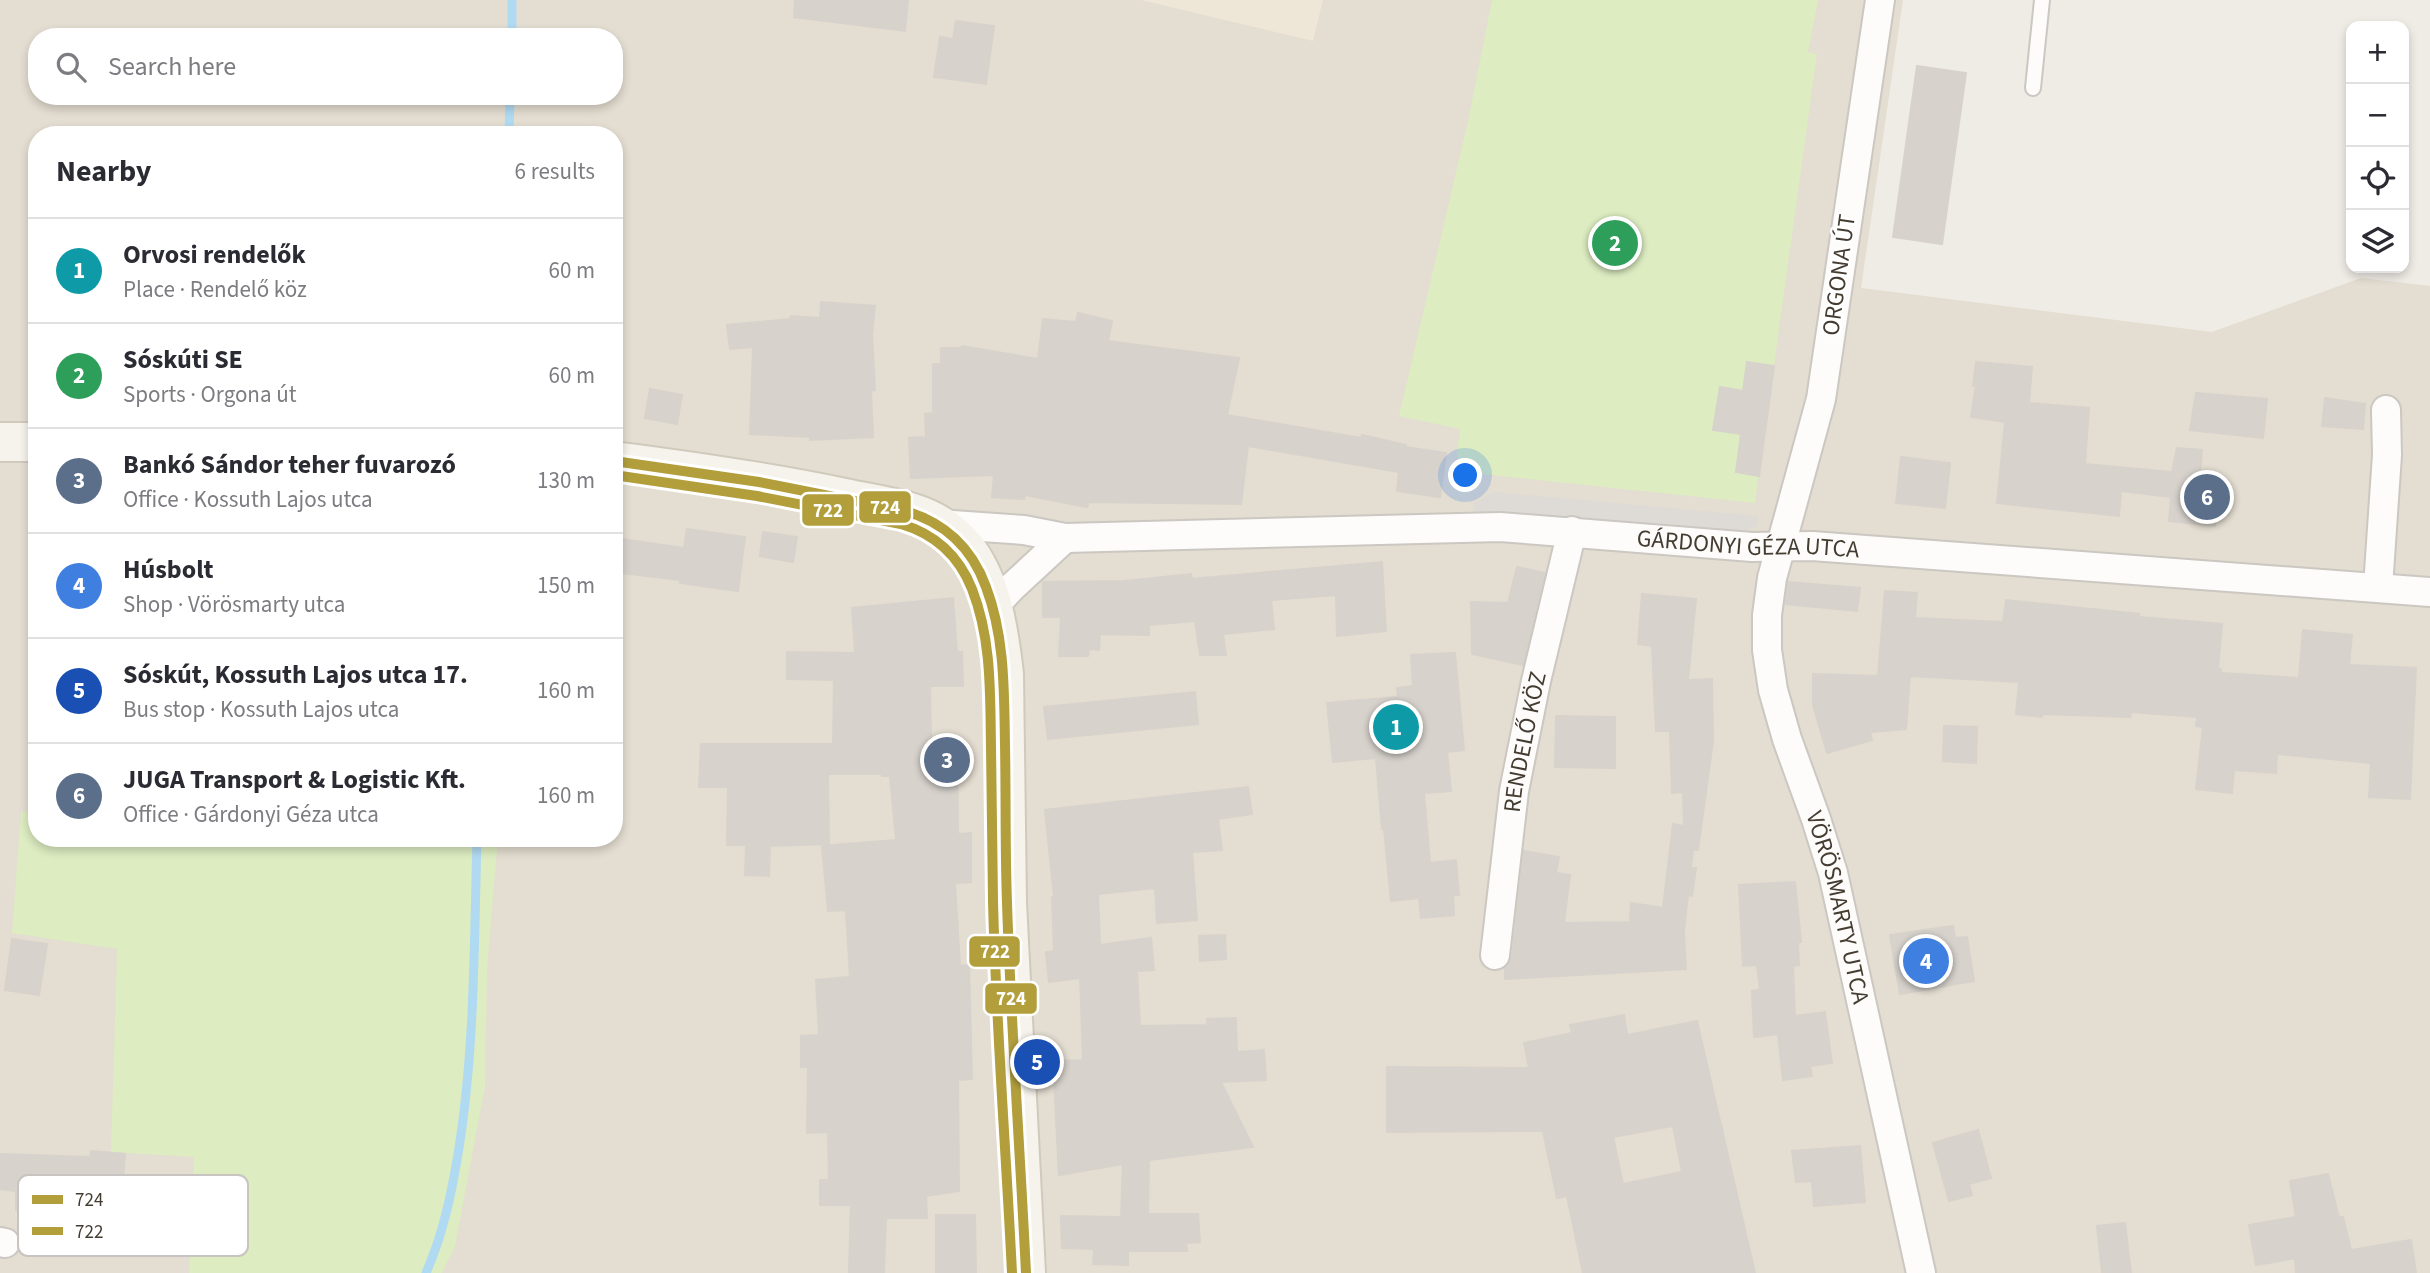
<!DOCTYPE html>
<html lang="en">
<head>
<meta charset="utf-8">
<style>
  :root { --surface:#fff; --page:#f2f2f3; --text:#2b2b33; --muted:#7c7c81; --line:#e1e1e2; --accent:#807970 }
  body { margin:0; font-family:"Source Sans 3",sans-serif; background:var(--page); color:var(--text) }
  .controls { position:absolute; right:21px; top:21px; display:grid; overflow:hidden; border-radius:14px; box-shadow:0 4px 10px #0003 }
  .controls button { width:63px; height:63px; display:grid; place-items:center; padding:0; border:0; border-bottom:2px solid var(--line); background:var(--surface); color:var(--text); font:35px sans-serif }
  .you { position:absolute; left:1466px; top:476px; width:24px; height:24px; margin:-18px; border:5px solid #fff; border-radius:50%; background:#1a73e8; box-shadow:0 0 0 10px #1a73e833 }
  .badge { display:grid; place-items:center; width:46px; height:46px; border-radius:50%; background:var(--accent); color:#fff; font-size:23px; font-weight:700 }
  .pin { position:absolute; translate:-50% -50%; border:4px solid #fff; box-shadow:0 2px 7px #0006 }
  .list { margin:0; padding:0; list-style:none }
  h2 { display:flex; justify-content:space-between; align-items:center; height:91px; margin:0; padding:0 28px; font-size:30px }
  h2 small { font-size:23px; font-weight:400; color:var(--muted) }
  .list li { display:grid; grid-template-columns:46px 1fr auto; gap:21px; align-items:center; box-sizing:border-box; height:105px; padding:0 28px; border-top:2px solid var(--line) }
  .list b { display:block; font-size:26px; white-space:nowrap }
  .list p { margin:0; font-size:23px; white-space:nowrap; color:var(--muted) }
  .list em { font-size:23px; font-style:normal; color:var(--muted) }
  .icon { flex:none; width:38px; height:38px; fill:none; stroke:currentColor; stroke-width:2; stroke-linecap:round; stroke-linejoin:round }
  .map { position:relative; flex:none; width:2430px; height:1273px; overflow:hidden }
  .search { position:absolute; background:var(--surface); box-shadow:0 4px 10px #0003; left:28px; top:28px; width:595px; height:77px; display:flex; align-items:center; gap:18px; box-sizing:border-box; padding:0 24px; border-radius:28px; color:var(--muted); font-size:26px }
  .panel { position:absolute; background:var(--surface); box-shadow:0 4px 10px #0003; left:28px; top:126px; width:595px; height:721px; border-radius:28px }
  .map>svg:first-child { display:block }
  .residential { fill:#e4ddd1; fill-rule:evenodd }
  .education { fill:#eee6d6 }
  .green { fill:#ddecc1 }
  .parking { fill:#dedad5 }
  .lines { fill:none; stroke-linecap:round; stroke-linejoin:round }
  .stream { stroke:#b0daf2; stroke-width:9 }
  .building { fill:#d7d2cc; stroke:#d7d2cb; stroke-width:2; fill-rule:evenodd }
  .lane-casing { stroke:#cbc7c1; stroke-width:18 }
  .street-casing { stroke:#cbc7c1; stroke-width:32 }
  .secondary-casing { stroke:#d0cabc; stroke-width:42 }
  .lane { stroke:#fdfcfb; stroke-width:14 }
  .street { stroke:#fdfcfb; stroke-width:28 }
  .secondary { stroke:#f6f3ec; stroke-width:38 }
  .bus-1-casing { stroke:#fff; stroke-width:16 }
  .bus-2-casing { stroke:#fff; stroke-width:16 }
  .bus-1 { stroke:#b29f3c; stroke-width:10 }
  .bus-2 { stroke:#b29f3c; stroke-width:10 }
  .labels { text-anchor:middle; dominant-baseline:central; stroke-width:5; stroke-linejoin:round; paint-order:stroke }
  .street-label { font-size:24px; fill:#443c31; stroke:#fff }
  .key { fill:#fff; stroke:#c7c4c1; stroke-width:2 }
  .key-label { font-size:19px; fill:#443c31 }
  .line-badge { stroke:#fff; stroke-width:2.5 }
  .badge-label { font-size:19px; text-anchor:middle; font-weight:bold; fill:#fff }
</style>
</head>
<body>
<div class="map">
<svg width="2430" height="1273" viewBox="0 0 2430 1273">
  <rect width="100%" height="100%" fill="#efebe5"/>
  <path class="residential" d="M 0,0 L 1903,0 L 1861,288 L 2212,332 L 2361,278 L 2430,286 L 2430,1273 L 0,1273 ZM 37,37 L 614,37 L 614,96 L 37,96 ZM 37,135 L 614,135 L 614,838 L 37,838 Z"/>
  <path class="education" d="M 1141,0 L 1323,0 L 1313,41 Z"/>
  <path class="green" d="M 1492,0 L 1818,0 L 1808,52 L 1817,54 L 1755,503 L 1463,472 L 1457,454 L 1460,429 L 1399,416 L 1468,121 Z
    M 21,811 L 37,813 L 37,838 L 498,838 L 487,970 L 485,1086 L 455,1246 L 442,1273 L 189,1273 L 194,1157 L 111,1152 L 117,949 L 12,933 Z"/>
  <path class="parking" d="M 1493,492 L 1758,516 L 1757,526 L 1740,532 L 1474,516 L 1474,503 Z"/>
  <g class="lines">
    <path class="stream" d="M 512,37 L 512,0
      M 509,135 L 510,96
      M 426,1273 C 443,1234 451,1196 458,1154 C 475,1050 474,944 477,838"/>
  </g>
  <path class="building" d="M 795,0 L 908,0 L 905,31 L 794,17 Z
    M 956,21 L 994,26 L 986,84 L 934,77 L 940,37 L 953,39 Z
    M 1917,66 L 1966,73 L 1942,244 L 1893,237 Z
    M 821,302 L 875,306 L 872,334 L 875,390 L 871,391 L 873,437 L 810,440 L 810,437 L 750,434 L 753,347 L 730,349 L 727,325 L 790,319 L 791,316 L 820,318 Z
    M 1078,313 L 1112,321 L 1108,341 L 1239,358 L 1227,415 L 1361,438 L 1362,435 L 1406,445 L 1406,447 L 1446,453 L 1440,497 L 1397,491 L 1399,472 L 1248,446 L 1241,504 L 1089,502 L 1087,507 L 1025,495 L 1024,499 L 992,497 L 994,475 L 911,478 L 909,438 L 926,437 L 925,414 L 933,413 L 933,364 L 941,364 L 941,348 L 961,348 L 962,346 L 1038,359 L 1043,319 L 1076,322 Z
    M 1747,362 L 1774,366 L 1759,476 L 1736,472 L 1741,434 L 1713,430 L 1720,387 L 1743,391 Z
    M 1976,362 L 2032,367 L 2029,403 L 2089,408 L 2085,464 L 2172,472 L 2177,448 L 2202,450 L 2199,486 L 2219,488 L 2215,526 L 2169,521 L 2171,497 L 2121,491 L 2119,516 L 1997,503 L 2005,422 L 1971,417 L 1976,386 L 1973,386 Z
    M 650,389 L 682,395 L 677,424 L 645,418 Z
    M 2196,393 L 2267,399 L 2263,438 L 2190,430 Z
    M 2325,398 L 2365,404 L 2363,429 L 2322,426 Z
    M 1901,457 L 1950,463 L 1945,508 L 1896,503 Z
    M 687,529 L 745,537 L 738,591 L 680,583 L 680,580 L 614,572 L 614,538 L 684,548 Z
    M 763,532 L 797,537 L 793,562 L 760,556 Z
    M 1382,562 L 1386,631 L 1337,636 L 1336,595 L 1271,600 L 1274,629 L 1223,634 L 1226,655 L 1200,655 L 1195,621 L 1149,625 L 1149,635 L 1100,634 L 1099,650 L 1089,649 L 1088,656 L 1059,656 L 1061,617 L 1043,617 L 1043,582 L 1125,581 L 1191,574 L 1192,579 Z
    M 1517,567 L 1545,573 L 1523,665 L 1472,654 L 1471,602 L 1508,603 Z
    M 1788,582 L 1860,588 L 1857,611 L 1786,604 Z
    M 1885,591 L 1917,593 L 1915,618 L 2003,622 L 2006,600 L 2139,614 L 2139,617 L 2222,624 L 2218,669 L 2221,669 L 2221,673 L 2299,678 L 2303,630 L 2352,635 L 2349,665 L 2416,668 L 2410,799 L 2369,797 L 2371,763 L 2277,754 L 2276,773 L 2234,770 L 2232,793 L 2196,789 L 2203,727 L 2196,726 L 2197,717 L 2131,712 L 2130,717 L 2043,714 L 2042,717 L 2016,714 L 2019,682 L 1910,676 L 1906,729 L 1870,732 L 1872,740 L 1827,753 L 1813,705 L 1813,674 L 1878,676 Z
    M 1642,594 L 1696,599 L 1688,680 L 1712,679 L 1713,741 L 1698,850 L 1693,850 L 1691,868 L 1696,868 L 1692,896 L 1688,895 L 1684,931 L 1686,969 L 1505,979 L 1505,968 L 1512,957 L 1524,851 L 1559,857 L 1556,873 L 1570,875 L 1564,923 L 1630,922 L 1631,903 L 1663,908 L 1673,824 L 1684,826 L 1683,792 L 1672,793 L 1670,731 L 1656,731 L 1652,646 L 1638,644 Z
    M 953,598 L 957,652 L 962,652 L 963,686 L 930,686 L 931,742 L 957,742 L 958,834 L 971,833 L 971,882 L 955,883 L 960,966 L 969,965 L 972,1079 L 958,1080 L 959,1191 L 926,1196 L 927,1218 L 886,1218 L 884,1273 L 849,1273 L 851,1205 L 820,1205 L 820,1180 L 829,1180 L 828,1132 L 807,1133 L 808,1067 L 801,1067 L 801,1036 L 819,1035 L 816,980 L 850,977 L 846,910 L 828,911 L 822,846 L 896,840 L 890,776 L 882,776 L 882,774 L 828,774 L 829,844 L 770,846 L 769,876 L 745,875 L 746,845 L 727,845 L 728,787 L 699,787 L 701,744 L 833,744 L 834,680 L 787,679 L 787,652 L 855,653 L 852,608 Z
    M 1455,653 L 1464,750 L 1447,752 L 1451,791 L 1424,793 L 1430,863 L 1456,860 L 1459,895 L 1453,895 L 1454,915 L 1421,918 L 1419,898 L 1391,901 L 1384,829 L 1382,829 L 1376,758 L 1333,762 L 1327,703 L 1398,697 L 1397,688 L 1413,686 L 1411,655 Z
    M 1195,692 L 1198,724 L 1048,739 L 1044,707 Z
    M 1556,716 L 1615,717 L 1615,768 L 1555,767 Z
    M 1944,726 L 1977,727 L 1976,763 L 1943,761 Z
    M 1248,787 L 1252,814 L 1218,819 L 1222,850 L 1192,852 L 1197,920 L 1157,923 L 1155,888 L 1098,894 L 1100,945 L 1151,938 L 1154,970 L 1137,971 L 1140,1026 L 1207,1025 L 1207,1019 L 1236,1018 L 1237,1052 L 1264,1050 L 1266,1080 L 1221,1082 L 1253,1147 L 1149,1160 L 1148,1214 L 1198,1214 L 1200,1242 L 1186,1243 L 1187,1251 L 1128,1251 L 1128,1265 L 1093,1264 L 1094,1249 L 1062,1248 L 1061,1216 L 1121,1217 L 1123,1164 L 1059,1175 L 1053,1061 L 1083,1060 L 1080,978 L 1049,982 L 1046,952 L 1054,951 L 1052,897 L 1054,897 L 1045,810 Z
    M 1795,882 L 1801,942 L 1798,942 L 1799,965 L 1793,966 L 1795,1016 L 1825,1012 L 1832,1063 L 1810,1066 L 1812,1076 L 1783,1080 L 1778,1034 L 1754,1037 L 1752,991 L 1760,990 L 1757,965 L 1743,966 L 1739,885 Z
    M 1953,926 L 1955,938 L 1967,937 L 1974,981 L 1900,994 L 1890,935 Z
    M 1225,935 L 1226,959 L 1200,961 L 1199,936 Z
    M 12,939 L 47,944 L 39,995 L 5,990 Z
    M 1624,1015 L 1627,1035 L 1697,1021 L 1755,1273 L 1583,1273 L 1567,1196 L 1557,1198 L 1543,1131 L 1387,1132 L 1387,1067 L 1529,1068 L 1524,1043 L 1572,1033 L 1570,1025 ZM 1673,1126 L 1682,1172 L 1623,1184 L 1613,1137 Z
    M 1978,1130 L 1991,1178 L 1969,1184 L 1972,1195 L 1949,1201 L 1933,1143 Z
    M 1860,1146 L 1865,1202 L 1814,1206 L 1812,1181 L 1796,1182 L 1792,1151 Z
    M 91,1151 L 125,1154 L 123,1180 L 118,1180 L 116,1196 L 67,1191 L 67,1211 L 16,1210 L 16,1191 L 0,1189 L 0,1154 L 90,1157 Z
    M 2328,1174 L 2339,1218 L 2343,1217 L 2351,1250 L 2411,1240 L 2416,1273 L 2296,1273 L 2295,1260 L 2302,1257 L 2256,1265 L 2249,1225 L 2296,1217 L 2290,1181 Z
    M 936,1215 L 975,1215 L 976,1273 L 936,1273 Z
    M 2125,1223 L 2131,1273 L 2102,1273 L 2097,1226 Z"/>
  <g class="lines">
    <g class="lane-casing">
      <path id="lane" d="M 2033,88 L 2042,0"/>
    </g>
    <g class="street-casing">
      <g id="street">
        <path id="s1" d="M 1880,0 L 1821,399 L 1772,578 L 1767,615 L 1767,650 L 1773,690 L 1787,739 L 1816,819 L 1833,873 L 1921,1273"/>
        <path id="s2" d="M 938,524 L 1024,530 L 1065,538 L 1500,527 L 1752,547 L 1812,546 L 2430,592"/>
        <path d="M 2378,587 L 2387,455 L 2386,410"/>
        <path d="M 993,607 L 1012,587 L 1065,538"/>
        <path id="s3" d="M 1495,955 L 1514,791 L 1536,681 L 1572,531"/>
        <path d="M 0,1242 L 5,1243"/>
      </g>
    </g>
    <g class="secondary-casing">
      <path id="secondary" d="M 0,442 L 37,442
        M 614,461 C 692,471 769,482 845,498 C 868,503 891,506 913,513 C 929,518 946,528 958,540 C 991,572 999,630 1004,674 L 1007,903 L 1026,1273"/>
    </g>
    <use href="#lane" class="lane"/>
    <use href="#street" class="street"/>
    <use href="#secondary" class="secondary"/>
    <g class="bus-1-casing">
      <path id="bus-1" d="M 614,461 L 759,482 L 905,511 C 944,522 972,548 986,587 C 1005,637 1004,691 1005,744 C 1006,797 1005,850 1007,903 C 1011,1026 1020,1150 1026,1273"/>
    </g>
    <g class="bus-2-casing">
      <path id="bus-2" d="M 614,475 L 757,496 L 901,524 C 935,534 959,556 972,589 C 992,640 990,694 991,747 C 992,798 992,850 993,901 C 996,1025 1006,1149 1012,1273"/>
    </g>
    <use href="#bus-1" class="bus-1"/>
    <use href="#bus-2" class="bus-2"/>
  </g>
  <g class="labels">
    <g class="street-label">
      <text transform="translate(1839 275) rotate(-82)">ORGONA ÚT</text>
      <text stroke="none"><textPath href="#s2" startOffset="812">GÁRDONYI GÉZA UTCA</textPath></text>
      <text stroke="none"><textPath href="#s3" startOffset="215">RENDELŐ KÖZ</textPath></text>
      <text stroke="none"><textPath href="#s1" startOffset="929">VÖRÖSMARTY UTCA</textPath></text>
    </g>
  </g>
  <rect x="18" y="1175" width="230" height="81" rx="10" class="key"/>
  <rect x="32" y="1195" width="31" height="9" fill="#b29f3c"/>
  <rect x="32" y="1227" width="31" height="8" fill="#b29f3c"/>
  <g class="key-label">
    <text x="75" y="1206">724</text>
    <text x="75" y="1238">722</text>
  </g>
  <g class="line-badge">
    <rect x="858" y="490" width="54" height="34" rx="7" fill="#b29f3c"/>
    <rect x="801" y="493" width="54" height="34" rx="7" fill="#b29f3c"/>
    <rect x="968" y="935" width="53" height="33" rx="7" fill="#b29f3c"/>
    <rect x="984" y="982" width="54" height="33" rx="7" fill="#b29f3c"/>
  </g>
  <g class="badge-label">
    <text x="885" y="514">724</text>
    <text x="828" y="517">722</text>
    <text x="995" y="958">722</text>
    <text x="1011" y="1005">724</text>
  </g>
</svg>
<div class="controls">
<button>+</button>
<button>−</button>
<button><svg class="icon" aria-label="locate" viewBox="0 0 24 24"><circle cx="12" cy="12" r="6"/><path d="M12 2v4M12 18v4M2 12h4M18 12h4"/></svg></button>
<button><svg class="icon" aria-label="layers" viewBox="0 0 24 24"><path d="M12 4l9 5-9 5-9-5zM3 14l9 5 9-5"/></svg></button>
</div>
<div class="you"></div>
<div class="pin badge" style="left:1396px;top:727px;background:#0f9aa8">1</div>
<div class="pin badge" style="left:1615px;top:243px;background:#2e9e5b">2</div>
<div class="pin badge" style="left:947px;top:760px;background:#5c6f8a">3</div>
<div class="pin badge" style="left:1926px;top:961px;background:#3f7fe0">4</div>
<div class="pin badge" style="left:1037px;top:1062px;background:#1a4fb4">5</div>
<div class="pin badge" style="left:2207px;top:497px;background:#5c6f8a">6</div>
<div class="search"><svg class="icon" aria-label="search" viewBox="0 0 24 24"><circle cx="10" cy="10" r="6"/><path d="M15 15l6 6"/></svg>Search here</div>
<section class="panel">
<h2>Nearby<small>6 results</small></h2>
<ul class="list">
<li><span class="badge" style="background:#0f9aa8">1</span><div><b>Orvosi rendelők</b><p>Place · Rendelő köz</p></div><em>60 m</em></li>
<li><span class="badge" style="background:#2e9e5b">2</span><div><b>Sóskúti SE</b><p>Sports · Orgona út</p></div><em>60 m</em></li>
<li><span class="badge" style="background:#5c6f8a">3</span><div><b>Bankó Sándor teher fuvarozó</b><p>Office · Kossuth Lajos utca</p></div><em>130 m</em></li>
<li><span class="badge" style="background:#3f7fe0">4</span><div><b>Húsbolt</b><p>Shop · Vörösmarty utca</p></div><em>150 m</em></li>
<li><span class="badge" style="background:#1a4fb4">5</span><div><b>Sóskút, Kossuth Lajos utca 17.</b><p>Bus stop · Kossuth Lajos utca</p></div><em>160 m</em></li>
<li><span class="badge" style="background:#5c6f8a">6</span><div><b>JUGA Transport &amp; Logistic Kft.</b><p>Office · Gárdonyi Géza utca</p></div><em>160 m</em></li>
</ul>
</section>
</div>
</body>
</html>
